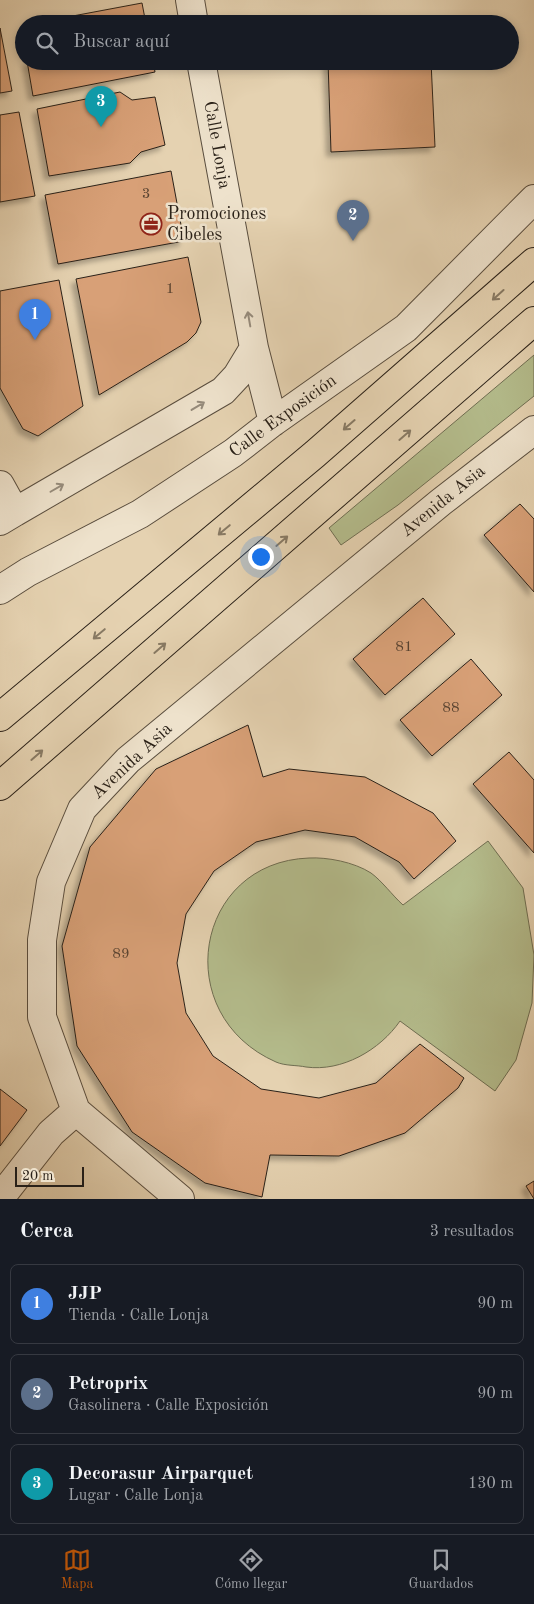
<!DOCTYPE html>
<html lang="es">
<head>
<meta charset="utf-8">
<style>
  :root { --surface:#171b24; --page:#20242c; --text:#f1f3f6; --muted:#9ea1a6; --line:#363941; --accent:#b45309 }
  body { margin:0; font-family:"Old Standard TT",serif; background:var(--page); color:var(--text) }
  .scale { position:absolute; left:15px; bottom:12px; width:69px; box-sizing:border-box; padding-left:5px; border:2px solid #2a2118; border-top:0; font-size:14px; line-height:18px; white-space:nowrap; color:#2a2118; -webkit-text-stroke:4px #eee2cc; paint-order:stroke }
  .you { position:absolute; left:260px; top:556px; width:18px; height:18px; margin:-12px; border:4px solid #fff; border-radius:50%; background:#1a73e8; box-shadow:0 0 0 8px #1a73e833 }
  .badge { display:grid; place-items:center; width:32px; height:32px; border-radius:50%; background:var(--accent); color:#fff; font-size:16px; font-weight:700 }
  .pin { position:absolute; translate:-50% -41px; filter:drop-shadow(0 1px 2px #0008) }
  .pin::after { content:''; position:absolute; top:26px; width:18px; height:15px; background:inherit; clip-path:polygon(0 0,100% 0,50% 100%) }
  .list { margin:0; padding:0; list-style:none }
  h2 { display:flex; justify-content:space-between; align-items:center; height:65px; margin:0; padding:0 20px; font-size:21px }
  h2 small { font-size:16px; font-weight:400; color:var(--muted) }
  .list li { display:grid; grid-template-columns:32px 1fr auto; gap:15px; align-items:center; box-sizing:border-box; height:80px; margin:0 10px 10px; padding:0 10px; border:1px solid var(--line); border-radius:8px }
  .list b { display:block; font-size:19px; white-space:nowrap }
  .list p { margin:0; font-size:16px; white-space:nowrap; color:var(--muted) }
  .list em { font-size:16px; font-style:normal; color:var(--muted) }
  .icon { flex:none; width:28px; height:28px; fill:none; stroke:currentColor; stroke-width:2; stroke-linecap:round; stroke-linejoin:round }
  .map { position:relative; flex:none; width:534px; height:1199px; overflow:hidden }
  .search { position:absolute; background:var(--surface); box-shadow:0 2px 8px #0003; left:15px; right:15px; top:15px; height:55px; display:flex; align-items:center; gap:12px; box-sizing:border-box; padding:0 18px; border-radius:28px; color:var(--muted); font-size:19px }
  .sheet { height:335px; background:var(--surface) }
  nav { display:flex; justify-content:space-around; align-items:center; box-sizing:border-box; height:70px; border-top:1px solid var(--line); background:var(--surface); font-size:14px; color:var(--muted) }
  nav a { display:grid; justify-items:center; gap:2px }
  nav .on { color:var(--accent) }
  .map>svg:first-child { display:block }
  .green { fill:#b4bc8c; stroke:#6f6e52 }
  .building { fill:#d8a077; stroke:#2a2118; filter:url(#shadow) }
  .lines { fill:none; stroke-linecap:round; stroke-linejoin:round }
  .minor-casing { stroke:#594d3e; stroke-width:30 }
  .major-casing { stroke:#2a2118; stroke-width:30 }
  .minor { stroke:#eee2cc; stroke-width:28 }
  .major { stroke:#e5d2b1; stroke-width:28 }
  .oneway { stroke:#887a64 }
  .oneway2 { stroke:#968b7b }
  .labels { text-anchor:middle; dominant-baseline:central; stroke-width:5; stroke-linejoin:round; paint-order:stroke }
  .number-label { font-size:15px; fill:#564130 }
  .street-label { font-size:18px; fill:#2a2118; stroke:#eee2cc }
  .poi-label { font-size:18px; fill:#2a2118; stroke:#eee2cc; text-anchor:start }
</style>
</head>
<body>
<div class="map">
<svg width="534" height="1199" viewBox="0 0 534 1199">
  <defs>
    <filter id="shadow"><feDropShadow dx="-4.5" dy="4.5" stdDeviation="2.5" flood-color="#0004"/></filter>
  </defs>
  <rect width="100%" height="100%" fill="#e5d2b1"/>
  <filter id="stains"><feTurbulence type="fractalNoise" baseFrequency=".004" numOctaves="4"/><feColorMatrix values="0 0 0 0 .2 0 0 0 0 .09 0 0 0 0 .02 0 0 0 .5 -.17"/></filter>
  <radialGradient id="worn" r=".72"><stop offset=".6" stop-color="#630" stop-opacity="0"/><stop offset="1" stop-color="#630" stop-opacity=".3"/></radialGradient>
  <path class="green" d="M 534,355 L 534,396 L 398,505 L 341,545 L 329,528 Z
    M 488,841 L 523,888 L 534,955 L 532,1003 L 516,1060 L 495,1091 L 400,1021 C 380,1050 342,1072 306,1067 C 297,1065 285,1066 276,1062 C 169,1015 194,862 309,858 C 327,857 354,862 371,873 C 382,881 392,895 403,905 Z"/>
  <path class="building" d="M 142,3 L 146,24 L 30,24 Z
    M 0,28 L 12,91 L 0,93 Z
    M 27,61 L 153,61 L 155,72 L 33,96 Z
    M 328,61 L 431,61 L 435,147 L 331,152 Z
    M 120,92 L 132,100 L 155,97 L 165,145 L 141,152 L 130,163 L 49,176 L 37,109 Z
    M 19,112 L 35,196 L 0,202 L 0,115 Z
    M 171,171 L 184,241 L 58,264 L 45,195 Z
    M 188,257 L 201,322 L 196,333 L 187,342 L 99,395 L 76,279 Z
    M 59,280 L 83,406 L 38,436 L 23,429 L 0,388 L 0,291 Z
    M 520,504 L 534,519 L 534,592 L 484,535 Z
    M 423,598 L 455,634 L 385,695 L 353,659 Z
    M 471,659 L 502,695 L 432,756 L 400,720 Z
    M 248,725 L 263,777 L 289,769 L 365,777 L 433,813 L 456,841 L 414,879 L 399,862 L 355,837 L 305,830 L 256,842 L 214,871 L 186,914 L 177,963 L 186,1013 L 213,1056 L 261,1089 L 319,1098 L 376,1083 L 420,1044 L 464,1078 L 458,1088 L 405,1133 L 339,1156 L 270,1155 L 262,1197 L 205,1183 L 132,1132 L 77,1046 L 62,946 L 90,847 L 156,769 Z
    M 509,752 L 534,780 L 534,853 L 473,784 Z
    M 0,1089 L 27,1110 L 0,1146 Z
    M 534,1181 L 534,1199 L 526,1186 Z"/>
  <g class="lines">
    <g class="minor-casing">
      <path id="minor" d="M 190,0 L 194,24
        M 201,61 L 254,348 L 273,422
        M 0,485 L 15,512 L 0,521
        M 15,512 L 223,391 L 237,376 L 254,348
        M 0,590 L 28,572 L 140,514 L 233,453 L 273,422 L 406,328 L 534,199
        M 0,1198 L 51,1133 L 76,1111
        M 180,1199 L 76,1111 L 42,1017 L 42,940 L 51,882 L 82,809 L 128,760 L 441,502 L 534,430"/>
    </g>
    <g class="major-casing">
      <path id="major" d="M 0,717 L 315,454 L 534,262
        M 0,786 L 534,321"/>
    </g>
    <use href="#minor" class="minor"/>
    <use href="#major" class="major"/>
  </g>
  <defs><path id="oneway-shaft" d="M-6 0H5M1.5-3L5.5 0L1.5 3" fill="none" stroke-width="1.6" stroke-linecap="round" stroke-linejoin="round" transform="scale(1.25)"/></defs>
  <g class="oneway">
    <use href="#oneway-shaft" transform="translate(498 295) rotate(138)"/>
    <use href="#oneway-shaft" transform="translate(349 425) rotate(139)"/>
    <use href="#oneway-shaft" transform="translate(405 435) rotate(-41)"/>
    <use href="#oneway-shaft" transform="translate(224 530) rotate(140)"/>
    <use href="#oneway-shaft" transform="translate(282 541) rotate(-41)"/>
    <use href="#oneway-shaft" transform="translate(99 634) rotate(140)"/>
    <use href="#oneway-shaft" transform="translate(160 648) rotate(-41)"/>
    <use href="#oneway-shaft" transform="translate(37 755) rotate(-41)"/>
  </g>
  <g class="oneway2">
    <use href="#oneway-shaft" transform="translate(249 319) rotate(-100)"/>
    <use href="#oneway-shaft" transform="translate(198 406) rotate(-31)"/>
    <use href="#oneway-shaft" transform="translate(57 488) rotate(-30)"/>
  </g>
  <defs>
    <g id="office-ring" transform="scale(1.125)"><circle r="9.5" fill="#eee2cc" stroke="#8f2418" stroke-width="1.5"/><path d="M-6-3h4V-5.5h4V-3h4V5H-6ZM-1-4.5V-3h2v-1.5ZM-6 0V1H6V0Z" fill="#8f2418"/></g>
  </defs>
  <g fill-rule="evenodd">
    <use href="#office-ring" x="151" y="224"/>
  </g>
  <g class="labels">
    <g class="number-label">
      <text x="146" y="194">3</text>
      <text x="170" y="289">1</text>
      <text x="404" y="647">81</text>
      <text x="451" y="708">88</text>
      <text x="121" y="954">89</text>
    </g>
    <g class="street-label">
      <text transform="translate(217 145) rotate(80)">Calle Lonja</text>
      <text transform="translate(283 416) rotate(-36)">Calle Exposición</text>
      <text transform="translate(443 501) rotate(-39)">Avenida Asia</text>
      <text transform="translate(132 761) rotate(-43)">Avenida Asia</text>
    </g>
    <g class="poi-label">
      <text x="167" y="214">Promociones<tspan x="167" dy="21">Cibeles</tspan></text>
    </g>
  </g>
  <rect width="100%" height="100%" filter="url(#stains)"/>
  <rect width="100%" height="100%" fill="url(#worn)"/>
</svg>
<div class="scale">20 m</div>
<div class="you"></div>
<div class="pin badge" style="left:35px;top:340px;background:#3f7fe0">1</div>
<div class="pin badge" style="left:353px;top:241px;background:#5c6f8a">2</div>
<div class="pin badge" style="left:101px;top:127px;background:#0f9aa8">3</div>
<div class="search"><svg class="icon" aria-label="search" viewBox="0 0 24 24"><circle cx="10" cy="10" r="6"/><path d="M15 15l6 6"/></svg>Buscar aquí</div>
</div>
<section class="sheet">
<h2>Cerca<small>3 resultados</small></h2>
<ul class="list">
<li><span class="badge" style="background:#3f7fe0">1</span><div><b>JJP</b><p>Tienda · Calle Lonja</p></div><em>90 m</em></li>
<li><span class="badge" style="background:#5c6f8a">2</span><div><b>Petroprix</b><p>Gasolinera · Calle Exposición</p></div><em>90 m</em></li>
<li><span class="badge" style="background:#0f9aa8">3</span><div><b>Decorasur Airparquet</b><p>Lugar · Calle Lonja</p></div><em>130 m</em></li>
</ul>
</section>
<nav>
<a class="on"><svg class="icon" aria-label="map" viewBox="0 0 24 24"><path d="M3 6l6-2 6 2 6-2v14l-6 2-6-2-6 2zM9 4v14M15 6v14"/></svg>Mapa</a>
<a><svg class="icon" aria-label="directions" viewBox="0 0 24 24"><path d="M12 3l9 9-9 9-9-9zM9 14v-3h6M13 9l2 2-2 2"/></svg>Cómo llegar</a>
<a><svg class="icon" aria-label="saved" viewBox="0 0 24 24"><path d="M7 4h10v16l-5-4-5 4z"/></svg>Guardados</a>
</nav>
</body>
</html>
